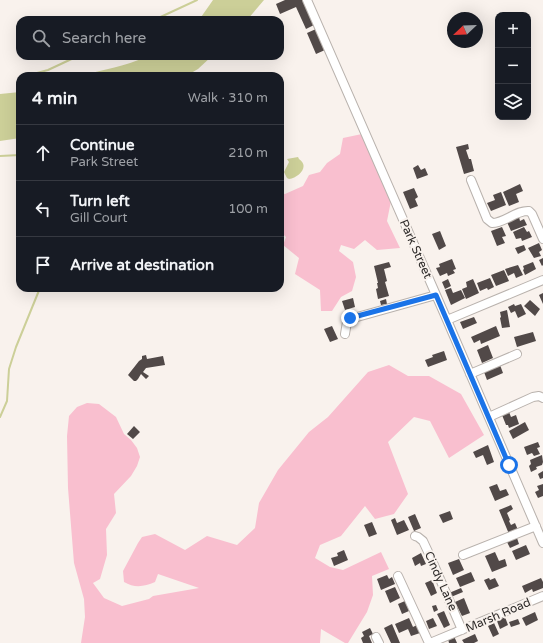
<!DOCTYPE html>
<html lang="en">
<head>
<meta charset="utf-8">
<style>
  :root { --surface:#171b24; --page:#242831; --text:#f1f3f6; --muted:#9ea1a6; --line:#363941 }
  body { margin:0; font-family:"Varela Round",sans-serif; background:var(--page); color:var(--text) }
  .controls { position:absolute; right:12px; top:12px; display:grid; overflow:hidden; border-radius:8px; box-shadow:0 4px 16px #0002 }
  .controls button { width:36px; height:36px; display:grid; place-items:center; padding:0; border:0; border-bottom:1px solid var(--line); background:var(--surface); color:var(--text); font:20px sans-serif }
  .compass { position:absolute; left:447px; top:12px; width:36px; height:36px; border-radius:50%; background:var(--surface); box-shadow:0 4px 16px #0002; rotate:247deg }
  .stop { position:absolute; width:12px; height:12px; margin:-9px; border:3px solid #1a73e8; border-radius:50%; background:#fff }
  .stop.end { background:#1a73e8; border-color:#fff; box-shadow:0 1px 4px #0008 }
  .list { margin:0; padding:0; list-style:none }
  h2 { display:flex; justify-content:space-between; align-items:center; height:52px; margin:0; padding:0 16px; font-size:17px }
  h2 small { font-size:13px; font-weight:400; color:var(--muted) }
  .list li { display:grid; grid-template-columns:26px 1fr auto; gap:12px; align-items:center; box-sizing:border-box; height:56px; padding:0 16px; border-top:1px solid var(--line) }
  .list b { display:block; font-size:15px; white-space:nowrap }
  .list p { margin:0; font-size:13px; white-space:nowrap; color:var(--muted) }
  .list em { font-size:13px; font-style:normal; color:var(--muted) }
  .icon { flex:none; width:22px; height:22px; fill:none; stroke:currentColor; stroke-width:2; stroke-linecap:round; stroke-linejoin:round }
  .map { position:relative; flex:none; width:543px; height:643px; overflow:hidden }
  .search { position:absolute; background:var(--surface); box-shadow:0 4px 16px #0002; left:16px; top:16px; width:268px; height:44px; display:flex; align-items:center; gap:10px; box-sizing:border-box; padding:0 14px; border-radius:12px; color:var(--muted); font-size:15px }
  .panel { position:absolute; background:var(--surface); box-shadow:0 4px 16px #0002; left:16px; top:72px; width:268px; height:220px; border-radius:12px }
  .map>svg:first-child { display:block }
  .green { fill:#f9bfcf }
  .water { fill:#cccf98 }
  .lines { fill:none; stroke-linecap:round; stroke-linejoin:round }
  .stream { stroke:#cccf98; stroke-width:2 }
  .building { fill:#514948 }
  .minor-casing { stroke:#b9b2ad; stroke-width:10 }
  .minor { stroke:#fff; stroke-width:8 }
  .route { stroke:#1a73e8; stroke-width:5 }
  .labels { text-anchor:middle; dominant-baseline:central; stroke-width:4; stroke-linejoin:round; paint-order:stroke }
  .street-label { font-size:12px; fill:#2e2b2a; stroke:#f9f2ed }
</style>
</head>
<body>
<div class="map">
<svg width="543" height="643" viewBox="0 0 543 643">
  <rect width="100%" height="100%" fill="#f9f2ed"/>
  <path class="green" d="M 362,134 L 391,201 L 387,221 L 400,248 L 377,250 L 365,240 L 354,249 L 341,245 L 339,251 L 353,262 L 356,277 L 352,291 L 341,297 L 332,311 L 321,311 L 320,290 L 295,274 L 299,258 L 283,245 L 286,237 L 280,231 L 280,193 L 285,194 L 303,186 L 309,175 L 320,172 L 327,163 L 340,154 L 343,138 Z
    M 389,365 L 408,376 L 429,376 L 461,394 L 484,435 L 449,458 L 430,421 L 414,417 L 388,442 L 408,494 L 394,514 L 375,519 L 365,506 L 341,536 L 320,545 L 315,558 L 330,567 L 343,570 L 381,552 L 389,569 L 372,576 L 373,595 L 367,612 L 348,643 L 345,643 L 321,629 L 320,643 L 81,643 L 85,617 L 84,599 L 74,563 L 68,488 L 67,436 L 69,416 L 77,407 L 87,403 L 99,404 L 116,417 L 124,434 L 131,440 L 137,448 L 140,457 L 137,466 L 131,476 L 114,494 L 116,513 L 106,529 L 107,555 L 100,579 L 93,583 L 104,598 L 122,606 L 149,599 L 153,596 L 199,588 L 158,574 L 155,582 C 144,587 134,588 124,582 L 123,571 L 138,543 L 142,537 L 155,534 L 185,550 L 207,536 L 237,545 L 255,528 L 259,503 L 278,470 L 309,432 L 328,417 L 368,372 Z"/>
  <path class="water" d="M 213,0 L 264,0 L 247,20 L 199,20 Z
    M 147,56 L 212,56 L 198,69 L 186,76 L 81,76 C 103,69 126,67 147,56 Z
    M 20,92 L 20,138 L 0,141 L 0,94 Z
    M 298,157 L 299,159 C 310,166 299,178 289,179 L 287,178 L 284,172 L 289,162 L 287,159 Z"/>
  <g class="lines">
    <path class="stream" d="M 154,20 L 197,0
      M 26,76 L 48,70 L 78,56
      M 0,156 L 20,155
      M 0,417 L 7,401 L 9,369 L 16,347 L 40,288"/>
  </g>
  <path class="building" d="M 285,0 L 304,0 L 314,25 L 306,29 L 296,7 L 280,14 L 276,4 Z
    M 316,29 L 325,50 L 316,54 L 307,33 Z
    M 468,144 L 469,149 L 466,150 L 469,159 L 471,159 L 474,171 L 464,174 L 456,147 Z
    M 418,165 L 421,170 L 425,168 L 428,175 L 417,179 L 413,168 Z
    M 520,184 L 523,191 L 516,194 L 519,202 L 509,206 L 503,192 Z
    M 414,188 L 418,197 L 415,199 L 418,206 L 410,209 L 403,192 Z
    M 501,192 L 506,205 L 491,211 L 487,203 L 495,200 L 493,195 Z
    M 519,217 L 520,221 L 524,219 L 527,225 L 511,231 L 507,222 Z
    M 502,227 L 506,236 L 502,237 L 505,243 L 497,246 L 491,231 Z
    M 524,227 L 527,232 L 529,231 L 532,237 L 522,241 L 521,238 L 516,239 L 513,232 Z
    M 440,231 L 446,246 L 439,250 L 432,234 Z
    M 539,243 L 542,250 L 539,252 L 541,256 L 534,258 L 528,248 Z
    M 524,245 L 526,250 L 518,254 L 515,248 Z
    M 543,258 L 543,265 L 542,266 L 539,260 Z
    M 452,259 L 456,269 L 453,270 L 455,273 L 448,276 L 447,273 L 440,276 L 436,268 L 440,267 L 439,264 Z
    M 389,262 L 391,267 L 384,269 L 387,281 L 385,282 L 389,296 L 378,299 L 376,289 L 378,288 L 377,283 L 378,283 L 374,266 Z
    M 533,262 L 536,269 L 525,275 L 523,270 L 524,269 L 523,266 Z
    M 518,265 L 523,275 L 516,278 L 514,273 L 508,276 L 505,269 Z
    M 504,270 L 509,281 L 496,286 L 491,275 Z
    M 490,278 L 494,287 L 488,290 L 487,288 L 480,291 L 477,283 Z
    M 448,279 L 451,286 L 445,289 L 442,282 Z
    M 473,279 L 479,293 L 466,299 L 462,289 L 467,287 L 466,282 Z
    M 451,288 L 453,293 L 461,290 L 465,298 L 451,305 L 445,290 Z
    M 543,293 L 543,304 L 539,295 Z
    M 353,298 L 355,307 L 345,310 L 342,301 Z
    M 386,299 L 387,304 L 381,305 L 380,301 Z
    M 530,300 L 540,309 L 535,316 L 524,306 Z
    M 514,304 L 515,306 L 521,304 L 526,314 L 518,318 L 515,311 L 511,313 L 508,307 Z
    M 507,310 L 510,327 L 502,328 L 500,318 L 501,317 L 500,312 Z
    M 474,317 L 477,323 L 463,329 L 460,322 Z
    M 332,326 L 338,339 L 330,342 L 324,329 Z
    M 496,326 L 500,336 L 481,344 L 480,340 L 474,343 L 471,337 Z
    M 533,332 L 536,341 L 517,347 L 514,337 Z
    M 488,345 L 493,358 L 482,363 L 477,350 Z
    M 444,351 L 447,360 L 428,367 L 425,360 L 433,357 L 432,355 Z
    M 146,355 L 147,359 L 163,356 L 165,365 L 146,368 L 143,372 L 149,376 L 146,379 L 141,374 L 138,379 L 136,381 L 134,381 L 128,375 L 139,361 L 142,359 L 142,356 Z
    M 500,365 L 503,373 L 487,380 L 484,372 Z
    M 509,412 L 511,417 L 516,415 L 519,424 L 509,428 L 508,425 L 506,425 L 502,415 Z
    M 525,422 L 529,430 L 513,439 L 509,431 Z
    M 134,426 L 140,432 L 133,439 L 127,434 Z
    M 538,442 L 540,447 L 537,448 L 540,454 L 534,456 L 532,453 L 527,455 L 524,447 Z
    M 488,445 L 494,462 L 487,465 L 483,455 L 476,458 L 473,452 Z
    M 542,455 L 543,462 L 542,465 L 536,467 L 537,469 L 531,472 L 529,466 L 531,464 L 530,460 Z
    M 543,471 L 543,478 L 540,479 L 538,474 Z
    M 497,484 L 500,491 L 506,489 L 509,495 L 495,501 L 489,487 Z
    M 543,484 L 543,496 L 538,498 L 535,492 L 539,490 L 537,486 Z
    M 511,505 L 513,509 L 507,513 L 510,520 L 509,521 L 511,525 L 515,523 L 518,530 L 509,534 L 499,510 Z
    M 450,511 L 453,519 L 443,523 L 439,515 Z
    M 415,514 L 421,528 L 414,531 L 408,517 Z
    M 395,518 L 397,523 L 404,520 L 409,530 L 397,535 L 391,520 Z
    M 372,522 L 377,534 L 369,537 L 364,525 Z
    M 517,538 L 519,544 L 510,548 L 507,542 Z
    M 526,545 L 530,554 L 516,560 L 512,551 Z
    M 344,550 L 348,560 L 334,566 L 331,558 L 338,556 L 337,553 Z
    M 495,552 L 499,561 L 505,559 L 507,566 L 492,572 L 485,556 Z
    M 421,553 L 426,564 L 421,566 L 420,563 L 415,566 L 412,558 Z
    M 459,559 L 464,570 L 453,575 L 448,563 Z
    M 471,572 L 475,581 L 460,587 L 456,578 Z
    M 387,575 L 389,579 L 392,577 L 395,584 L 381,590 L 377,579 Z
    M 489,578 L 490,580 L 495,578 L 499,586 L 489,590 L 484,580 Z
    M 541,578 L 543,582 L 543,588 L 533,592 L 532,589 L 525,593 L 522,586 Z
    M 432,580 L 437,593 L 431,596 L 425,583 Z
    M 395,587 L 400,598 L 390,603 L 385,591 Z
    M 461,588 L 463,592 L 451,597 L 449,593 Z
    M 464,598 L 470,613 L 462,616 L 455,602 Z
    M 405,601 L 409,611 L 402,614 L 398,604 Z
    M 436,605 L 438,610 L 434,612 L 432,606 Z
    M 444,611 L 450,625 L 444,628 L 437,614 Z
    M 535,612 L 538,620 L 526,626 L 522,618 Z
    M 505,617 L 508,625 L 500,629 L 497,621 Z
    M 409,618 L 413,627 L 417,625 L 420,633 L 411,636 L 408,629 L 399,633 L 395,624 Z
    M 433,618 L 437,626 L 429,629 L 426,621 Z
    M 518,619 L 520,624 L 511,627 L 509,622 Z
    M 494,623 L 499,634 L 493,637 L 488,626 Z
    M 392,624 L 400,643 L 391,643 L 384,628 Z
    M 370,628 L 373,634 L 369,636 L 372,643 L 363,643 L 361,638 L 364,636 L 362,632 Z
    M 475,634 L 478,641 L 474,643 L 464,643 L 462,640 Z
    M 454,636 L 457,643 L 449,643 L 448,639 Z"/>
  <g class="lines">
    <g class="minor-casing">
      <path id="minor" d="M 307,0 L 447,320 L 543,543
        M 471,180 L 487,219 L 492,223 C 505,223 516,210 529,211 L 532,214 L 543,239
        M 447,320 L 543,280
        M 345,334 L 347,322 L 350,319 L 436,295
        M 470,374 L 517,354
        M 489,417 L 533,397 L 539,396 L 543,398
        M 415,536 L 418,537 L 423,541 L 430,556 L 462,630
        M 463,555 L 536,526
        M 398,576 L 429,643
        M 376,637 L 379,643
        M 430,643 L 543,596"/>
    </g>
    <use href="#minor" class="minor"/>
  </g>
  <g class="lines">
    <path class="route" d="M 350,318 L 436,295 L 509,465"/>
  </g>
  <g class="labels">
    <g class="street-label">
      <text transform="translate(416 249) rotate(66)">Park Street</text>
      <text transform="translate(441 581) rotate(66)">Cindy Lane</text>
      <text transform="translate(498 615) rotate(-23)">Marsh Road</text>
    </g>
  </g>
</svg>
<div class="controls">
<button>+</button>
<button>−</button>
<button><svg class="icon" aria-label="layers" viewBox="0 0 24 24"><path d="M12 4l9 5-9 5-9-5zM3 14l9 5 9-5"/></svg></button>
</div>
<svg class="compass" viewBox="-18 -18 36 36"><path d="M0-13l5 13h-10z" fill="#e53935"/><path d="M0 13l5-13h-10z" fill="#9ea1a6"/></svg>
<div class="stop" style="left:509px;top:465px"></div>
<div class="stop end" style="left:350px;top:318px"></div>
<div class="search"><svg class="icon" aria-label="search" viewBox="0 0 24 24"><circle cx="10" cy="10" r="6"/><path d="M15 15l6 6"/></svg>Search here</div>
<section class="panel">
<h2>4 min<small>Walk · 310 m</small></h2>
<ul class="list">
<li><svg class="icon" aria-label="ahead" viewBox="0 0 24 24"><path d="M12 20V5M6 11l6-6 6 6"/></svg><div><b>Continue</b><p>Park Street</p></div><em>210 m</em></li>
<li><svg class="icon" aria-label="left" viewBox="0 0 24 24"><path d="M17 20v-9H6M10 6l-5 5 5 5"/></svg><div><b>Turn left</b><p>Gill Court</p></div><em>100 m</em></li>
<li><svg class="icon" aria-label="arrive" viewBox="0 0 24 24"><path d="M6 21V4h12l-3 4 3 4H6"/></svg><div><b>Arrive at destination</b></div></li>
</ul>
</section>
</div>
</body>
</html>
